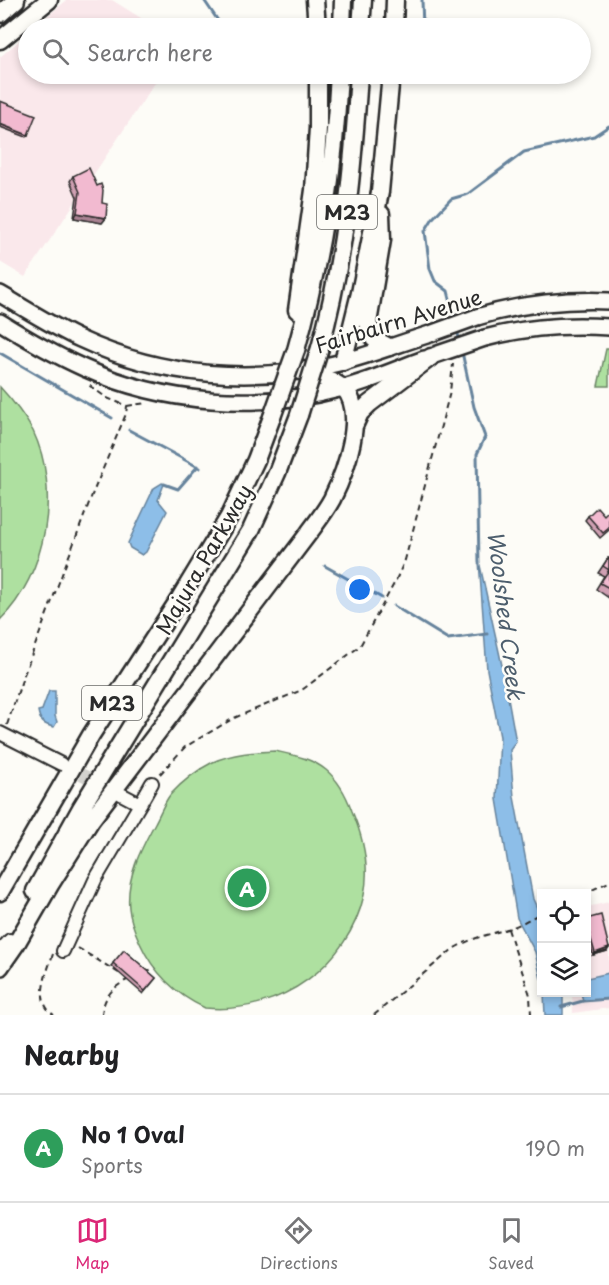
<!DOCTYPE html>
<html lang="en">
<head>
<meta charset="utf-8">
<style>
  :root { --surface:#fff; --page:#f2f2f2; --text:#202124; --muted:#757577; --line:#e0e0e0; --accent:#db2777 }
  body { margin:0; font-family:"Playpen Sans",sans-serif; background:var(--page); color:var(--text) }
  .controls { position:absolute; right:18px; bottom:18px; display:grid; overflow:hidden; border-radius:0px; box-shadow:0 3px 9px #0003 }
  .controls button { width:54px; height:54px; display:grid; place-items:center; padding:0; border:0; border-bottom:2px solid var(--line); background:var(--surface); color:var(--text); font:30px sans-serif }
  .you { position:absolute; left:360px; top:590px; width:21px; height:21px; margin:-15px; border:4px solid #fff; border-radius:50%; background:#1a73e8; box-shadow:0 0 0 9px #1a73e833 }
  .badge { display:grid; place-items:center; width:39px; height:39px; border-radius:50%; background:var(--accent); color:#fff; font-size:20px; font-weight:700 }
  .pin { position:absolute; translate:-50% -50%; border:3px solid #fff; box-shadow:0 2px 6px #0006 }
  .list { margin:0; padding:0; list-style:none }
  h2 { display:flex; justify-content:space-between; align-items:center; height:78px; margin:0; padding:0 24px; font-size:26px }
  h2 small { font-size:20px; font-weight:400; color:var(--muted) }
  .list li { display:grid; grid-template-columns:39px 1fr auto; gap:18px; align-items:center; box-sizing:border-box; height:108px; padding:0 24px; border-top:2px solid var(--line) }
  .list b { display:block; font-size:22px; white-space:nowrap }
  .list p { margin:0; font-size:20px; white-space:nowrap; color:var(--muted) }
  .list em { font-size:20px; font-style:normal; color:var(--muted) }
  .icon { flex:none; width:33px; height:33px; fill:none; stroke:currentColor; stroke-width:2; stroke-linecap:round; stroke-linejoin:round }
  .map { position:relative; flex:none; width:609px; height:1015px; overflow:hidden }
  .search { position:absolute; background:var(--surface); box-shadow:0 3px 9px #0003; left:18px; right:18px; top:18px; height:66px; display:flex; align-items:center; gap:15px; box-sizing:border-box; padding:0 21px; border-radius:33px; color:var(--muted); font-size:22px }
  .sheet { height:186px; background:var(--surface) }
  nav { display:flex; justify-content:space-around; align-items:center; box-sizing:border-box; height:84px; border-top:2px solid var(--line); background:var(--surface); font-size:16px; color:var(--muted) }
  nav a { display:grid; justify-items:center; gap:3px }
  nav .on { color:var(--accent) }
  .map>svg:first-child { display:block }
  .built { fill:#fae8eb }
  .green { fill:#aee0a0; stroke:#6c8666; stroke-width:1.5 }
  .water { fill:#8dbee8; stroke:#66839c; stroke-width:1.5 }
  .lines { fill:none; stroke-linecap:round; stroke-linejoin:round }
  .stream { stroke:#66839c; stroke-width:3 }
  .minor-tunnel { stroke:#d3d2ce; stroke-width:12; stroke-dasharray:12 6; stroke-linecap:butt }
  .minor-casing { stroke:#2b2b2b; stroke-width:16 }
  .major-casing { stroke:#2b2b2b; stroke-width:20 }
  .highway-casing { stroke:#2b2b2b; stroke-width:21 }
  .path { stroke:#2b2b2b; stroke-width:2; stroke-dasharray:6 4.5; stroke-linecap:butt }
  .minor { stroke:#fdfcf7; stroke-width:12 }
  .major { stroke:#fdfcf7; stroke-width:15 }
  .highway { stroke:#fdfcf7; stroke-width:16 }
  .major-bridge-casing { stroke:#2b2b2b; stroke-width:20; stroke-linecap:butt }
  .highway-bridge-casing { stroke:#2b2b2b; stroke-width:21; stroke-linecap:butt }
  .major-bridge { stroke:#fdfcf7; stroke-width:15 }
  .highway-bridge { stroke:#fdfcf7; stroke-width:16 }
  .wall { fill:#d0a0b3; stroke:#2b2b2b; stroke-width:1.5 }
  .shaded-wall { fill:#a98292; stroke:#2b2b2b; stroke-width:1.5 }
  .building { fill:#f2bad0; stroke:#2b2b2b; stroke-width:1.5 }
  .labels { text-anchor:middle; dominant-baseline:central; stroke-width:5; stroke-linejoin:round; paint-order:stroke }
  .shield { fill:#fdfcf7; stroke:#6a6a68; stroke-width:1.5 }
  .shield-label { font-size:20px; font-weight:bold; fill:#2b2b2b }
  .street-label { font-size:21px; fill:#2b2b2b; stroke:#fdfcf7 }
  .water-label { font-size:22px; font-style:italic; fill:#4d5e6d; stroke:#fdfcf7 }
</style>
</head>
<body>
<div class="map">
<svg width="609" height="1015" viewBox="0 0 609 1015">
  <rect width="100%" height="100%" fill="#fdfcf7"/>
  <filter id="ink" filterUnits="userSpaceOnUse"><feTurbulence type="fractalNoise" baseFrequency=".0167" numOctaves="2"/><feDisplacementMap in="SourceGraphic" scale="12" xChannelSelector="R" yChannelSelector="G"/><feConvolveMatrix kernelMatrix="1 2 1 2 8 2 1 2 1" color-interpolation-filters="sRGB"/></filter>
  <g filter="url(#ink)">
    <path class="built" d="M 67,0 L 112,0 L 157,28 L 33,28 Z
      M 28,33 L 28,74 L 161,74 L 25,277 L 0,262 L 0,57 Z
      M 609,902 L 609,1008 L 573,1013 L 572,993 L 586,992 L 587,907 Z"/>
    <path class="green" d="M 606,349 L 609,349 L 609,386 L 598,386 Z
      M 0,387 C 12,400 24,415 33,431 C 61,490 47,574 0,620 Z
      M 275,751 C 293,755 311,758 326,770 C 338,780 347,797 352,811 C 363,837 370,867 364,895 C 349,963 282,1015 205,1008 C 176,995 153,972 140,943 C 135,932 130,920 129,908 C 126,877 141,849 155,823 C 160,814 164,803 170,795 C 182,782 197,770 213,762 C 233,753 254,752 275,751 Z"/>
    <path class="water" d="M 162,483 L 164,484 L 158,500 L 167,511 L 146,552 L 142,555 L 130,548 L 128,543 L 154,488 Z
      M 479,561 L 503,670 L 516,742 L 510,750 L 514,797 L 533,899 L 541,917 L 541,979 L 535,952 L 517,918 L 497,799 L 500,737 L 487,670 Z
      M 49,691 L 55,691 L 55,716 L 57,722 L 54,727 C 44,725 40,722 38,711 L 42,710 Z
      M 609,973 L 609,999 L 583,1001 L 581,993 L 586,992 L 587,978 Z
      M 544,993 L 563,993 L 563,1015 L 545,1015 Z"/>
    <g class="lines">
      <path class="stream" d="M 204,0 L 223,28
        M 422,0 L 423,28
        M 255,74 L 270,81
        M 455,319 L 448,291 L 435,281 L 430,269 L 425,231 L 433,218 L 451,199 L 468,194 L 524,152 L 594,136 L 609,126
        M 457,329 L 460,343
        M 462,352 L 474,407 L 485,437 L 477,454 L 479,563
        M 0,353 L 112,418
        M 129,430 L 200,468
        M 164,484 L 178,489 L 198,466
        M 325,566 L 382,598
        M 394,606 L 448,639 L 487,634
        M 561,1007 L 583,1001 L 609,999"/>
      <path class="minor-tunnel" d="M 65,766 L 103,785"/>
      <g class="minor-casing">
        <path id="minor" d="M 0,733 L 61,764
          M 140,804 L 152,783
          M 0,951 L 10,940
          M 63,951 L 95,880 L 140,804 L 121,794"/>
      </g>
      <g class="major-casing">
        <path id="major" d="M 0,294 C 26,309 52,326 80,339 C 161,377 256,385 343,362 C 372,354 401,343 430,334
          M 477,317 C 521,304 563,299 609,301
          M 0,322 C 27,339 55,355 84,368 C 164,404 258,411 343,388 C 370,381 397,369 424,359
          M 485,338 C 526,327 566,324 609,327
          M 305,374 L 331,380 L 344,388"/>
      </g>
      <g class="highway-casing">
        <path id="highway" d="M 315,0 L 317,28
          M 0,14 L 16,0
          M 342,28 L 343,0
          M 361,28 L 363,0
          M 394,28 L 395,0
          M 0,40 L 49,0
          M 381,214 L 382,240 L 368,323 L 374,339 L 389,347
          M 297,310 L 314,190 L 318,128 L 318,74
          M 320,348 C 345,257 353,167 359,74
          M 296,350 C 322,257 334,170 339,74
          M 343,362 L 360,293 L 380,192 L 391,74
          M 354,426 L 360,413 L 369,404 L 431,357
          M 35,891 L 81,808 L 251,530 L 277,473 L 299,415
          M 0,892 L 91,735 L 180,598 L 229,517 L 256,460 L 272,417
          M 0,967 L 16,944 L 50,885 L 91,820 L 308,534 C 316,523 325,512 332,499 C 345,473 367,413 344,388"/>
      </g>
      <path class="path" d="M 127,406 L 146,403
        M 7,725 L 22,680 L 92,495 L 126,414 L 127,406 L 107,398 L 87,384
        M 160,774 L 185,747 L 195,741 L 234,718 L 302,690 L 360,646 L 396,580 L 405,560 L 450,392 L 453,364
        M 583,894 L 609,882
        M 508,929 L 530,995 L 531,1015
        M 78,948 L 122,975
        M 53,954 C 47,973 33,1001 54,1015
        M 145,972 L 155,968
        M 102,1015 C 103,997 113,987 129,979
        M 374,1015 L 453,949 C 473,937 485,936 507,929 C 519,926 530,918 542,913"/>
      <use href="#minor" class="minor"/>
      <use href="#major" class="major"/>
      <use href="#highway" class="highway"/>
      <g class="major-bridge-casing">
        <path id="major-bridge" d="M 430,334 L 477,317
          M 435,355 L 485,338"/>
      </g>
      <g class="highway-bridge-casing">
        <path id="highway-bridge" d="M 299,415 L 320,348
          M 272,417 L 296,350"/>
      </g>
      <use href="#major-bridge" class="major-bridge"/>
      <use href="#highway-bridge" class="highway-bridge"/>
    </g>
    <path class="wall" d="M 73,176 L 97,186 L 106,218 L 102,223 L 74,218 L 77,197 L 70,181 Z
      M 604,515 L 609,530 L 600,538 L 585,520 L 588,516 Z
      M 608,558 L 609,558 L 609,598 L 596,589 L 604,576 L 598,573 Z
      M 586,919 L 607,951 L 593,955 L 586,931 Z
      M 124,950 L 156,978 L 143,994 L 111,966 Z"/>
    <path class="shaded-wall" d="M 0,124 L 28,135 L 26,137 L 0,127 Z
      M 77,213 L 106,218 L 102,223 L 74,218 Z
      M 609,948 L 607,951 L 593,955 L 595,953 Z"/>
    <path class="building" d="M 0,101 L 36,115 L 28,135 L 0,124 Z
      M 89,168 L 97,186 L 101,184 L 103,190 L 102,203 L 107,204 L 106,218 L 77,213 L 80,192 L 73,176 Z
      M 597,507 L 604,515 L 609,510 L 609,528 L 603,533 L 588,516 Z
      M 608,558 L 609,558 L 609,588 L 600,583 L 609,570 L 603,566 Z
      M 601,915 L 609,948 L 595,953 L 586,922 L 586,919 Z
      M 124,950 L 156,978 L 145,991 L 113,963 Z"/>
  </g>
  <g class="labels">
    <g class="shield">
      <rect x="317" y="195" width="60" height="34" rx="4.5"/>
      <rect x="82" y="686" width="60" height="34" rx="4.5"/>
    </g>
    <g class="shield-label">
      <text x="347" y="212">M23</text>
      <text x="112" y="703">M23</text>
    </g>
    <g class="street-label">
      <text transform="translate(398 320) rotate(-17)">Fairbairn Avenue</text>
      <text transform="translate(203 559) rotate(-60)">Majura Parkway</text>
    </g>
    <g class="water-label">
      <text transform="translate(507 615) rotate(83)">Woolshed Creek</text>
    </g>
  </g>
</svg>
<div class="controls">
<button><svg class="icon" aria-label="locate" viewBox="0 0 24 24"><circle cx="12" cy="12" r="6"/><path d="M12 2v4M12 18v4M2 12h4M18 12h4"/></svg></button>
<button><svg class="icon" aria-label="layers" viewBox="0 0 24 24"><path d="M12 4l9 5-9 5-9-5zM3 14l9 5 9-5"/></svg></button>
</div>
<div class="you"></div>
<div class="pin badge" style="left:247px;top:888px;background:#2e9e5b">A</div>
<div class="search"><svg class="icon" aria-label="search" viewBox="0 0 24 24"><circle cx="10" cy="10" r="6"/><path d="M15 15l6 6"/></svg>Search here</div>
</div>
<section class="sheet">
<h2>Nearby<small></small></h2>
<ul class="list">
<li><span class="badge" style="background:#2e9e5b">A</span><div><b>No 1 Oval</b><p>Sports</p></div><em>190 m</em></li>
</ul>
</section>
<nav>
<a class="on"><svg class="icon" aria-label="map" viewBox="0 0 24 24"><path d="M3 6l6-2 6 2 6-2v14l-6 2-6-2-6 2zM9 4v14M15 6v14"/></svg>Map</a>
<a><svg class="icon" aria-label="directions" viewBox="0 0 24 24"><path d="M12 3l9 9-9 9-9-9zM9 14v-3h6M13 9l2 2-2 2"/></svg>Directions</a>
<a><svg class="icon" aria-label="saved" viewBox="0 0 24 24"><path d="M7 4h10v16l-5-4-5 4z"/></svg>Saved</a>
</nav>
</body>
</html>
